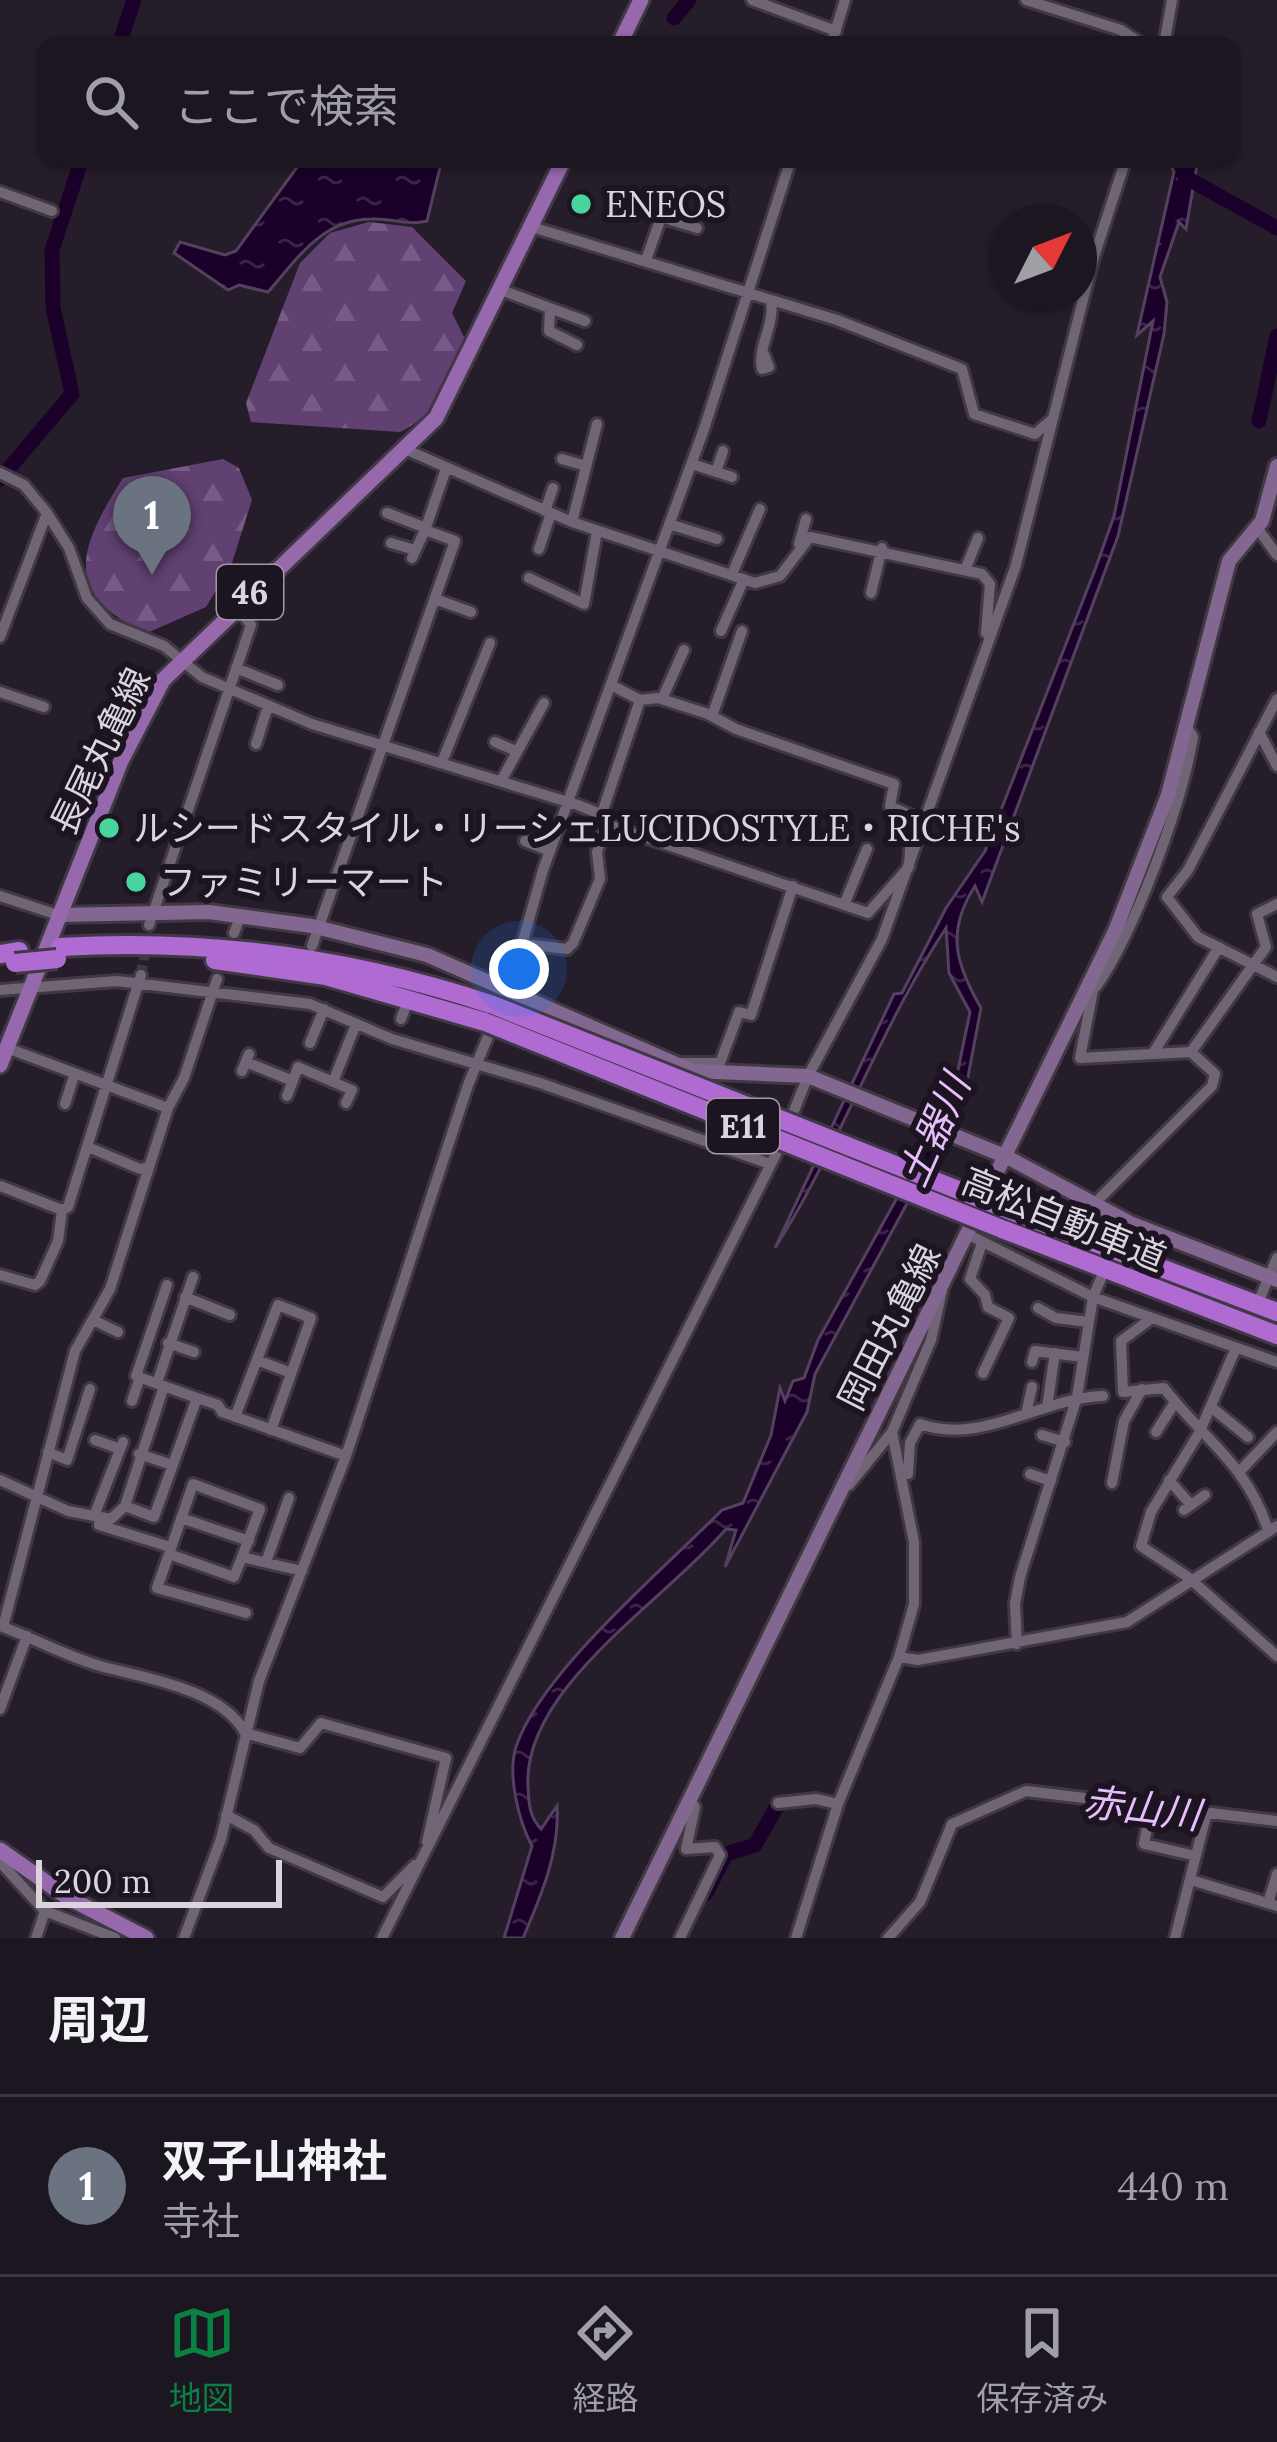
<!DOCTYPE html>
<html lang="ja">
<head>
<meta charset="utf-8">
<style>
  :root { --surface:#1c1620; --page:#29232d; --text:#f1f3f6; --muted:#a09fa5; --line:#3a353e; --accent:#0b8043 }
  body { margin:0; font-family:Lora,"Noto Sans JP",serif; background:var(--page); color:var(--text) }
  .compass { position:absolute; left:989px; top:204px; width:108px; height:108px; border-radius:50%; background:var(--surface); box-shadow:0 3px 9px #0004; rotate:48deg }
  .scale { position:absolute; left:36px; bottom:30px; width:246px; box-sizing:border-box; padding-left:12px; border:6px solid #dad4dd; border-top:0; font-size:33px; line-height:42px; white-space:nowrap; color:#dad4dd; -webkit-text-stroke:9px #1c1421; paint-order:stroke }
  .you { position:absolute; left:519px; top:969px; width:42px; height:42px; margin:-30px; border:9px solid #fff; border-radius:50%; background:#1a73e8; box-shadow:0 0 0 18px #1a73e833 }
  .badge { display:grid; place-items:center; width:78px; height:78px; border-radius:50%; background:var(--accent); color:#fff; font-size:39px; font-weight:700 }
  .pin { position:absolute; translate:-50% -99px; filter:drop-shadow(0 3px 6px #0008) }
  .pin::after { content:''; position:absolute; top:63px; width:42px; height:36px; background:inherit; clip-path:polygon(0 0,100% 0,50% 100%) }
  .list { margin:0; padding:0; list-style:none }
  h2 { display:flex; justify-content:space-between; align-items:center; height:156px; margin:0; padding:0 48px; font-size:51px }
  h2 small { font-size:39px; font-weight:400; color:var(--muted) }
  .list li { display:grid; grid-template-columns:78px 1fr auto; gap:36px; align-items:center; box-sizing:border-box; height:180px; padding:0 48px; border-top:3px solid var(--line) }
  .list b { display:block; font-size:45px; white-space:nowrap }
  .list p { margin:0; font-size:39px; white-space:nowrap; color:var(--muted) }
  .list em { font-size:39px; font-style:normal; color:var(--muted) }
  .icon { flex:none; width:66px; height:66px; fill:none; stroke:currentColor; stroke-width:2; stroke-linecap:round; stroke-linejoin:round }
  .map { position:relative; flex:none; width:1277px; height:1938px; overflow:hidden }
  .search { position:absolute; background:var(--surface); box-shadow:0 3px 9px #0004; left:36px; right:36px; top:36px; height:132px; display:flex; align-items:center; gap:30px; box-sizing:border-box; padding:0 42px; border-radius:24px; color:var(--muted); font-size:45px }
  .sheet { height:336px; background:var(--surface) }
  nav { display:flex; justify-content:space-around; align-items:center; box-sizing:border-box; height:168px; border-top:3px solid var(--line); background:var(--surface); font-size:33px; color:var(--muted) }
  nav a { display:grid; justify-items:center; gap:6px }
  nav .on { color:var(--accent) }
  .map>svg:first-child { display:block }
  .forest { fill:url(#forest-firs) }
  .water { fill:url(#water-ripples); stroke:#54405f; stroke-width:3 }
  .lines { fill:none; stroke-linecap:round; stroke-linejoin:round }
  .river { stroke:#1b0029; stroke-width:15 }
  .street-tunnel { stroke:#413845; stroke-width:10; stroke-dasharray:10 5; stroke-linecap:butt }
  .street-casing { stroke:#403843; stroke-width:16 }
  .secondary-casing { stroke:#403843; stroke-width:20 }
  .primary-casing { stroke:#403843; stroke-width:21 }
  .highway-casing { stroke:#403843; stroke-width:24 }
  .street { stroke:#706575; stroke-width:10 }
  .secondary { stroke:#836791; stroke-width:14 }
  .primary { stroke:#9669ad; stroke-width:15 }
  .highway { stroke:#af6bd2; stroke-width:18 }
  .highway-bridge-casing { stroke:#403843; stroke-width:24; stroke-linecap:butt }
  .highway-bridge { stroke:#af6bd2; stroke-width:18 }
  .poi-dot { fill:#48d49d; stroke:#1c1421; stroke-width:4.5 }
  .labels { text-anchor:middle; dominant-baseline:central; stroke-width:12; stroke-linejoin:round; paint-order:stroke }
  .shield { fill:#1c1421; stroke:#a19aa5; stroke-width:3 }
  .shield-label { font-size:33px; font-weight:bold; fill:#dad4dd }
  .poi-label { font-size:36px; fill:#dad4dd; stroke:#1c1421; text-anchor:start }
  .street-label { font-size:36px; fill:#dad4dd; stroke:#1c1421 }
  .water-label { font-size:39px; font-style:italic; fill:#e6befc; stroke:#1c1421 }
</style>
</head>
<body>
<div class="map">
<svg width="1277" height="1938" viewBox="0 0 1277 1938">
  <defs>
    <pattern id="forest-firs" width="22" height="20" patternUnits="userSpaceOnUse" patternTransform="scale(3)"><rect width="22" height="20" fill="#614072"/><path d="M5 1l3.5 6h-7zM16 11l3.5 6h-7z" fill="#775b86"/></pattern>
    <pattern id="water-ripples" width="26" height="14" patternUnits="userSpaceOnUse" patternTransform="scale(3)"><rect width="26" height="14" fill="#1b0029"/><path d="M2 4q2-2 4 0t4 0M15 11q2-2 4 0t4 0" fill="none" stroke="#3c2448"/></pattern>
  </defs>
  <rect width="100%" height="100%" fill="#261d2a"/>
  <path class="forest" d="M 369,222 L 412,227 L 466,281 L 452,313 L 468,345 C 453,378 434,417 400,432 L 251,422 L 246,403 L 300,263 L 330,233 Z
    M 223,459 L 239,468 L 252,500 L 231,566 L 206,607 L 147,633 C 59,594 80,546 123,478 Z"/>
  <path class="water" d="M 303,159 L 442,159 L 427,221 C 406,226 392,218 372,219 C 322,219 298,258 268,292 L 239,285 L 228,290 L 174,253 L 180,242 L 225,255 L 236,251 Z
    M 1168,159 L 1198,159 L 1186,229 L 1179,222 L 1160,277 L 1167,302 L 1164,334 L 1118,536 L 982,902 L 975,886 C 946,931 955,963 981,1008 L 964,1098 L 815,1374 L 807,1412 L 725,1567 L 736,1530 L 726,1529 C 666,1600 522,1688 528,1787 C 529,1804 529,1816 541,1829 L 557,1806 C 560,1852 541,1896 523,1938 L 504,1938 L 532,1846 C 519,1822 507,1775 516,1747 C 540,1673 665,1568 722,1510 L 743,1503 L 771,1435 L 780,1388 L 785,1401 L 793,1381 L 804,1378 L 818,1340 L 952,1099 L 970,1012 L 949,973 L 946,928 C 879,1029 840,1146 775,1248 L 894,994 L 902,993 L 946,908 L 985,851 L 1096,567 L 1114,516 L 1153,321 L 1137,335 L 1174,172 Z"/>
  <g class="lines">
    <path class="river" d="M 674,18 L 689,0
      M 119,45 L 134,0
      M 1185,177 L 1277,228
      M 1259,421 L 1277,336
      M 0,479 L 72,394 L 53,307 L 52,250 L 82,159
      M 706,1893 L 726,1854 L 755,1845 L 777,1806"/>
    <path class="street-tunnel" d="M 141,975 L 149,925"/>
    <g class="street-casing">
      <path id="street" d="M 752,0 L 836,31
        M 1026,0 L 1121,30 L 1143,45
        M 831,45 L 845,0
        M 1164,45 L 1172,0
        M 0,192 L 52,211
        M 661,217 L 697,228
        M 532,227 L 837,320 L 962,369 L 974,414 L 1035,434 L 1050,421
        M 646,260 L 669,195
        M 501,290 L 585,321
        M 550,309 L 549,331 L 577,345
        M 764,354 L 769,367 L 762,369 C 757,347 775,326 771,301
        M 407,450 L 572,522 L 755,583 L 780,576 L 810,537 L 982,574 L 990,584 L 986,633
        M 562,459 L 586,466
        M 692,464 L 732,477
        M 716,472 L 723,451
        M 0,473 L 24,485 L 47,513 L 69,548 L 87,598 L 110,624 L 164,646 L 202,677 L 312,724 L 578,805 L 600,814 L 606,824 L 868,913 L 909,867 L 912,816 L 890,806 L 894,784 L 736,729 L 708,714 L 658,698 L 640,700 L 613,686
        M 545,511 L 553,488
        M 387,513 L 426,528
        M 572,522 L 597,424
        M 669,524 L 717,539
        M 1258,529 L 1277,555
        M 391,543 L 415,550
        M 799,544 L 806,519
        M 539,549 L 551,513
        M 412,558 L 425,530
        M 965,570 L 978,538
        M 732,574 L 760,509
        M 529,578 L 584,604 L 597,531
        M 871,593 L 882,548
        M 435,599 L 471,612
        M 721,631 L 744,579
        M 0,637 L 47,513
        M 236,668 L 278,685
        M 0,692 L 44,707
        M 662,699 L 684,650
        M 1277,699 L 1188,870 L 1167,897 L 1198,937 L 1277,977
        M 712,716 L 742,631
        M 1259,732 L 1277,766
        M 495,742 L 516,751
        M 256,744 L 268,706
        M 442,762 L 490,643
        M 501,781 L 544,703
        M 601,816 L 640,700
        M 525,841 L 550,851
        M 0,896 L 58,915
        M 844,905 L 867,849
        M 149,925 L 251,625 L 236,605
        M 234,933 L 241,915
        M 524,944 L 567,949 L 573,943 L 600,879 L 597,852 L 606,824
        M 312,946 L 455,541 L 425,530 L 446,469
        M 1094,985 L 1080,1058 L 1191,1052
        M 1096,987 C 1135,931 1182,804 1193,737 L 1186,725
        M 0,990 L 117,981 L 310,1004 L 392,1039 L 540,1083 L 770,1164
        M 401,1019 L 406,1006
        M 310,1043 L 324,1009
        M 1154,1052 L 1219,947
        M 246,1062 L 293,1081
        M 674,1063 L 720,1063 L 739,1012 L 751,1015 L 793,886
        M 242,1071 L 249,1054
        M 333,1082 L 356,1024
        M 287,1096 L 298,1067 L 352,1090 L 346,1103
        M 65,1104 L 74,1076
        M 168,1108 L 184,1078 L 217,979
        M 88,1147 L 140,1169 L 148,1167
        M 0,1186 L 62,1210
        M 1094,1204 L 1212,1086 L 1215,1074 L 1191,1052 L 1266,947 L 1257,914 L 1277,904
        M 969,1235 L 1093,1297 L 1277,1362
        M 982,1243 L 970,1279 L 985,1295 L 988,1307 L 1009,1318 L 983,1373
        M 0,1275 L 35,1285 L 40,1281 L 58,1241 L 62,1210 L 68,1207 L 141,975
        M 167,1285 L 136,1376 L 197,1398
        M 185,1297 L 230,1315
        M 1260,1298 L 1277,1258
        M 1038,1308 L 1056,1318 L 1089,1322
        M 1152,1318 L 1121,1341 L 1123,1392 L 1164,1388 C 1204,1440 1247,1464 1268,1530
        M 93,1320 L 118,1332
        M 168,1343 L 194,1352
        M 1236,1348 L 1199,1433 L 1151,1512 L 1141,1546 L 1188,1577 L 1277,1656
        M 257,1360 L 291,1373
        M 1032,1362 L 1035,1351 L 1083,1357
        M 157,1383 L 193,1277
        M 132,1401 L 140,1377
        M 1047,1407 L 1055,1353
        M 1211,1407 L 1248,1437
        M 1026,1414 L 1032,1387
        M 235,1417 L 278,1305 L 311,1318 L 271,1430
        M 1156,1432 L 1175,1402
        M 1042,1435 L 1065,1442
        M 95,1440 L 120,1449
        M 48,1452 L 67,1460 L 90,1389
        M 139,1454 L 172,1465
        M 1241,1470 L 1277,1432
        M 908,1474 L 910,1443 L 920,1424 C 982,1446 1040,1398 1103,1396
        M 1030,1474 L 1051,1481
        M 0,1480 L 68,1511 L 111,1519 L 125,1506 L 154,1517 L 197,1398 L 218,1405 L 222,1412 L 346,1456
        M 1169,1480 L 1191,1505
        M 1112,1483 L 1124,1421 L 1142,1389
        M 849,1485 L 892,1432
        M 125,1506 L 164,1386
        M 1184,1510 L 1205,1495
        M 94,1516 L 123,1442
        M 99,1517 L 99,1525 L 170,1547
        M 181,1518 L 249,1541
        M 169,1554 L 193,1484 L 260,1509 L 242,1557
        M 266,1562 L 289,1498
        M 246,1613 L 157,1588 L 169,1554 L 234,1577 L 242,1557 L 302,1571
        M 0,1626 C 34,1638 69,1658 104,1667 C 146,1678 223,1690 245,1733 L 300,1748 L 321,1723 L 446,1758 L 427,1842
        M 3,1627 L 75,1351 L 110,1289 L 168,1108 L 7,1048
        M 1017,1644 L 1015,1604 L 1020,1577 L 1077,1397 L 1093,1297 L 1102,1276
        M 899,1657 L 918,1660 L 1127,1622 L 1277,1526
        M 0,1709 L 27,1636
        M 778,1803 L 816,1799 L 838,1804
        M 1151,1806 L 1144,1844 L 1196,1856
        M 226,1815 L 254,1830 L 269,1848 L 383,1897 L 415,1865
        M 0,1862 L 45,1911 L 115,1938
        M 1191,1880 L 1277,1906
        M 1268,1903 L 1277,1874
        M 36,1938 L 45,1911
        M 184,1938 L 221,1839 L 259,1681 L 346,1456 L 468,1085 L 513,976 L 543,870 L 704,429 L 791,159
        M 382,1938 L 779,1148 L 808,1076 L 882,939 L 1016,565 L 1093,260 L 1126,159
        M 680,1938 L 720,1855 L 715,1847 L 686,1849 L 695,1807 L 690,1800
        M 796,1938 L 838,1804 L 899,1657 L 914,1604 L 914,1542 L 892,1432 L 931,1340 L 942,1291
        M 888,1938 L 920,1902 L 952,1824 L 1026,1791 L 1277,1821
        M 1175,1938 L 1207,1812"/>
    </g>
    <g class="secondary-casing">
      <path id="secondary" d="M 58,915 L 209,912 L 312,926 L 427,955 L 692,1071 L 808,1076 L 1007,1157 L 1130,1223 L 1277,1280
        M 622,1938 L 1115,931 L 1168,795 L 1229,561 L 1262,521 L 1277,466"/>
    </g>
    <g class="primary-casing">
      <path id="primary" d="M 619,45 L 641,0
        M 0,1065 L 121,761 L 163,680 L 436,418 L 564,159
        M 0,1850 L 67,1897 L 146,1938"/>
    </g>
    <g class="highway-casing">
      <path id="highway" d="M 60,947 C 208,938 352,958 493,1005
        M 0,954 L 19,951
        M 215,960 L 326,976 L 485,1022
        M 1011,1211 L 1277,1312
        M 1002,1229 L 1277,1335"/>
    </g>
    <use href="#street" class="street"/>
    <use href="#secondary" class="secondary"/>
    <use href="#primary" class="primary"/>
    <use href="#highway" class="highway"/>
    <g class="highway-bridge-casing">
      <path id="highway-bridge" d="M 15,963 L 57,959
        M 493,1005 L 1011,1211
        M 485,1022 L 1002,1229"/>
    </g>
    <use href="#highway-bridge" class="highway-bridge"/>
  </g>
  <g class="poi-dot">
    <circle cx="581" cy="204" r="12"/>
    <circle cx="109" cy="828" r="12"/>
    <circle cx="136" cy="882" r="12"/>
  </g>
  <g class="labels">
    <g class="shield">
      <rect x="217" y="565" width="66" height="54" rx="9"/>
      <rect x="707" y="1099" width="72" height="54" rx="9"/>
    </g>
    <g class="shield-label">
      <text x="250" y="592">46</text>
      <text x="743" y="1126">E11</text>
    </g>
    <g class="poi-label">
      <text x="605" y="204">ENEOS</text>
      <text x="133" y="828">ルシードスタイル・リーシェLUCIDOSTYLE・RICHE's</text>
      <text x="160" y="882">ファミリーマート</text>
    </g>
    <g class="street-label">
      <text transform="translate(100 751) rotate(-64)">長尾丸亀線</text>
      <text transform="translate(1064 1219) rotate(22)">高松自動車道</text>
      <text transform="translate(889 1327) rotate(-63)">岡田丸亀線</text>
    </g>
    <g class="water-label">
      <text transform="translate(934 1130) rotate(-66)">土器川</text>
      <text transform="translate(1142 1808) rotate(7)">赤山川</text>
    </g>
  </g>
</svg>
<svg class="compass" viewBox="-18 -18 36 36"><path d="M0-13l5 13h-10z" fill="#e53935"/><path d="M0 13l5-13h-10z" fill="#a09fa5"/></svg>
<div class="scale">200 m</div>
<div class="you"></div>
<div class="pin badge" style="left:152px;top:575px;background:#6b7280">1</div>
<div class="search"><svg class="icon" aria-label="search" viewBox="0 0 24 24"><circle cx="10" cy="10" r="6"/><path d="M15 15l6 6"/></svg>ここで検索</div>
</div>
<section class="sheet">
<h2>周辺<small></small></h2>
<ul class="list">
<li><span class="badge" style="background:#6b7280">1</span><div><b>双子山神社</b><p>寺社</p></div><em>440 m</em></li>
</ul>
</section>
<nav>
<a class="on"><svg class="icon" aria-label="map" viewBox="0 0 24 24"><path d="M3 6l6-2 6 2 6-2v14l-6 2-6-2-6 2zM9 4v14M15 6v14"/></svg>地図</a>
<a><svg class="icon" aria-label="directions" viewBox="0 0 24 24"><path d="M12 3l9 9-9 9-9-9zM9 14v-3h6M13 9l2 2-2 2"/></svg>経路</a>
<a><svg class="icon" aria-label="saved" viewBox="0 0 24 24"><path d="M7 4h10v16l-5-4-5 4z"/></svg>保存済み</a>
</nav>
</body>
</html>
